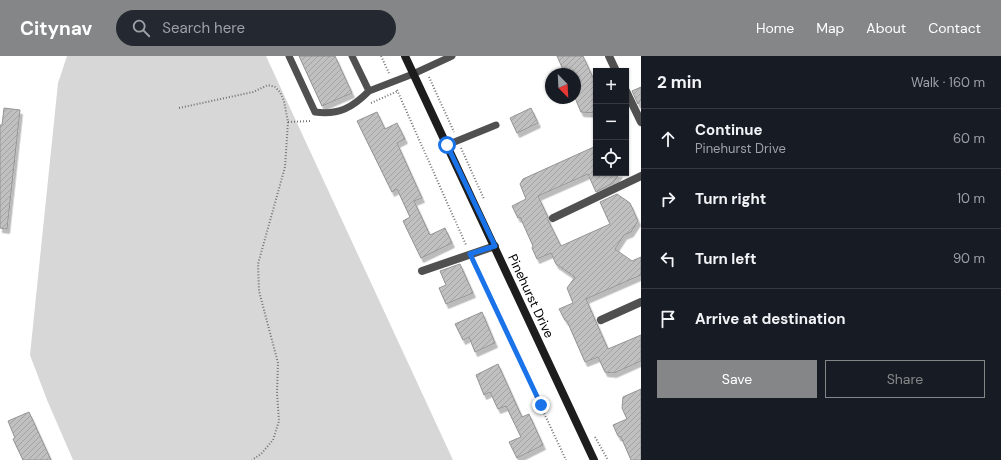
<!DOCTYPE html>
<html lang="en">
<head>
<meta charset="utf-8">
<style>
  :root { --surface:#171b24; --page:#242831; --text:#f1f3f6; --muted:#9ea1a6; --line:#363941; --accent:#858687 }
  body { margin:0; font-family:"DM Sans",sans-serif; background:var(--page); color:var(--text) }
  .controls { position:absolute; right:12px; top:12px; display:grid; overflow:hidden; border-radius:0px; box-shadow:0 1px 3px #0004 }
  .controls button { width:36px; height:36px; display:grid; place-items:center; padding:0; border:0; border-bottom:1px solid var(--line); background:var(--surface); color:var(--text); font:20px sans-serif }
  .compass { position:absolute; left:545px; top:12px; width:36px; height:36px; border-radius:50%; background:var(--surface); box-shadow:0 1px 3px #0004; rotate:156deg }
  .stop { position:absolute; width:12px; height:12px; margin:-9px; border:3px solid #1a73e8; border-radius:50%; background:#fff }
  .stop.end { background:#1a73e8; border-color:#fff; box-shadow:0 1px 4px #0008 }
  .list { margin:0; padding:0; list-style:none }
  h2 { display:flex; justify-content:space-between; align-items:center; height:52px; margin:0; padding:0 16px; font-size:17px }
  h2 small { font-size:13px; font-weight:400; color:var(--muted) }
  .list li { display:grid; grid-template-columns:26px 1fr auto; gap:12px; align-items:center; box-sizing:border-box; height:60px; padding:0 16px; border-top:1px solid var(--line) }
  .list b { display:block; font-size:15px; white-space:nowrap }
  .list p { margin:0; font-size:13px; white-space:nowrap; color:var(--muted) }
  .list em { font-size:13px; font-style:normal; color:var(--muted) }
  .actions { display:flex; gap:8px; padding:12px 16px }
  .actions a { flex:1; padding:9px 0; border:1px solid var(--accent); border-radius:0px; text-align:center; font-size:14px; color:var(--accent) }
  .actions .main { background:var(--accent); color:#fff }
  .icon { flex:none; width:22px; height:22px; fill:none; stroke:currentColor; stroke-width:2; stroke-linecap:round; stroke-linejoin:round }
  .map { position:relative; flex:none; width:641px; height:404px; overflow:hidden }
  header { display:flex; align-items:center; gap:24px; box-sizing:border-box; height:56px; padding:0 20px; background:var(--accent); color:#fff }
  header strong { font-size:19px }
  nav { display:flex; gap:22px; margin-inline-start:auto; font-size:14px }
  .search { width:280px; height:36px; background:var(--page); display:flex; align-items:center; gap:10px; box-sizing:border-box; padding:0 14px; border-radius:22px; color:var(--muted); font-size:15px }
  main { display:flex }
  aside { flex:1; background:var(--surface) }
  .map>svg:first-child { display:block }
  .green { fill:#d7d7d7 }
  .building { fill:url(#building-hatch); stroke:#949494; filter:url(#shadow) }
  .lines { fill:none; stroke-linecap:round; stroke-linejoin:round }
  .path { stroke:#727272; stroke-width:2; stroke-dasharray:1 2; stroke-linecap:butt }
  .lane { stroke:#505050; stroke-width:7 }
  .street { stroke:#505050; stroke-width:8 }
  .secondary { stroke:#1d1d1d; stroke-width:8 }
  .route { stroke:#1a73e8; stroke-width:5 }
  .labels { text-anchor:middle; dominant-baseline:central; stroke-width:3; stroke-linejoin:round; paint-order:stroke }
  .street-label { font-size:13px; fill:#000; stroke:#fff }
</style>
</head>
<body>
<header>
<strong>Citynav</strong>
<div class="search"><svg class="icon" aria-label="search" viewBox="0 0 24 24"><circle cx="10" cy="10" r="6"/><path d="M15 15l6 6"/></svg>Search here</div>
<nav><a>Home</a><a>Map</a><a>About</a><a>Contact</a></nav>
</header>
<main>
<div class="map">
<svg width="641" height="404" viewBox="0 0 641 404">
  <defs>
    <pattern id="building-hatch" width="6" height="6" patternUnits="userSpaceOnUse"><rect width="6" height="6" fill="#c0c0c0"/><path d="M-1 1l2-2M0 6l6-6M5 7l2-2" fill="none" stroke="#a3a3a3"/></pattern>
    <filter id="shadow"><feDropShadow dx="2.5" dy="4.5" stdDeviation="0" flood-color="#0004"/></filter>
  </defs>
  <rect width="100%" height="100%" fill="#fff"/>
  <path class="green" d="M 67,0 L 266,0 L 453,404 L 73,404 L 47,344 L 30,299 L 58,27 Z"/>
  <path class="building" d="M 299,0 L 335,0 L 352,37 L 322,50 Z
    M 557,0 L 583,0 L 596,28 L 596,57 L 581,56 L 575,42 L 575,18 L 565,18 Z
    M 641,31 L 641,44 L 638,48 L 632,35 Z
    M 4,52 L 20,54 L 7,173 L 0,172 L 0,69 L 2,69 Z
    M 531,52 L 538,67 L 517,77 L 510,62 Z
    M 377,56 L 385,73 L 397,67 L 405,83 L 397,87 L 422,142 L 414,145 L 430,179 L 445,172 L 452,187 L 421,202 L 403,165 L 410,161 L 397,133 L 392,136 L 357,65 Z
    M 596,90 L 596,117 L 620,117 L 613,127 L 596,136 L 588,118 L 538,140 L 548,161 L 548,164 L 561,190 L 610,168 L 600,146 L 617,138 L 630,147 L 638,165 L 631,176 L 624,179 L 615,193 L 632,205 L 641,201 L 641,219 L 586,243 L 608,293 L 641,279 L 641,305 L 614,317 L 605,316 L 598,301 L 585,306 L 567,265 L 565,264 L 559,253 L 573,247 L 567,232 L 575,221 L 556,208 L 551,197 L 537,203 L 532,192 L 533,190 L 520,161 L 518,162 L 512,150 L 526,143 L 520,128 L 523,123 Z
    M 460,208 L 473,237 L 446,248 L 439,232 L 446,229 L 440,215 Z
    M 482,256 L 495,287 L 475,296 L 469,281 L 463,284 L 455,268 Z
    M 498,308 L 522,361 L 529,358 L 543,389 L 517,402 L 509,386 L 521,381 L 506,350 L 498,353 L 490,336 L 484,339 L 476,319 Z
    M 641,333 L 641,404 L 631,404 L 621,381 L 618,380 L 613,369 L 627,363 L 622,352 L 623,341 Z
    M 29,356 L 51,404 L 23,404 L 13,383 L 15,382 L 8,365 Z"/>
  <g class="lines">
    <path class="path" d="M 381,0 L 389,17
      M 429,21 L 454,76
      M 397,34 L 466,189
      M 371,47 L 398,35
      M 179,52 L 253,36 L 268,29 L 275,31 L 280,36 L 284,45 L 288,66 L 285,111 L 258,208 L 259,235 L 278,307 L 277,337 L 279,365 L 273,384 L 261,398 L 252,404
      M 288,66 L 312,65
      M 461,92 L 484,143
      M 474,208 L 566,404
      M 595,381 L 608,404"/>
    <path class="lane" d="M 289,0 L 315,56 C 339,59 352,52 369,35
      M 352,0 L 369,35 L 413,18 L 452,0
      M 447,89 L 496,69"/>
    <path class="street" d="M 609,0 L 616,15
      M 626,35 L 641,66
      M 553,162 L 641,120
      M 422,215 L 495,190
      M 601,264 L 641,246"/>
    <path class="secondary" d="M 405,0 L 594,404"/>
  </g>
  <g class="lines">
    <path class="route" d="M 447,89 L 495,190 L 470,198 L 541,349"/>
  </g>
  <g class="labels">
    <g class="street-label">
      <text transform="translate(531 240) rotate(65)">Pinehurst Drive</text>
    </g>
  </g>
</svg>
<div class="controls">
<button>+</button>
<button>−</button>
<button><svg class="icon" aria-label="locate" viewBox="0 0 24 24"><circle cx="12" cy="12" r="6"/><path d="M12 2v4M12 18v4M2 12h4M18 12h4"/></svg></button>
</div>
<svg class="compass" viewBox="-18 -18 36 36"><path d="M0-13l5 13h-10z" fill="#e53935"/><path d="M0 13l5-13h-10z" fill="#9ea1a6"/></svg>
<div class="stop" style="left:447px;top:89px"></div>
<div class="stop end" style="left:541px;top:349px"></div>
</div>
<aside>
<h2>2 min<small>Walk · 160 m</small></h2>
<ul class="list">
<li><svg class="icon" aria-label="ahead" viewBox="0 0 24 24"><path d="M12 20V5M6 11l6-6 6 6"/></svg><div><b>Continue</b><p>Pinehurst Drive</p></div><em>60 m</em></li>
<li><svg class="icon" aria-label="right" viewBox="0 0 24 24"><path d="M7 20v-9h11M14 6l5 5-5 5"/></svg><div><b>Turn right</b></div><em>10 m</em></li>
<li><svg class="icon" aria-label="left" viewBox="0 0 24 24"><path d="M17 20v-9H6M10 6l-5 5 5 5"/></svg><div><b>Turn left</b></div><em>90 m</em></li>
<li><svg class="icon" aria-label="arrive" viewBox="0 0 24 24"><path d="M6 21V4h12l-3 4 3 4H6"/></svg><div><b>Arrive at destination</b></div></li>
</ul>
<div class="actions"><a class="main">Save</a><a>Share</a></div>
</aside>
</main>
</body>
</html>
